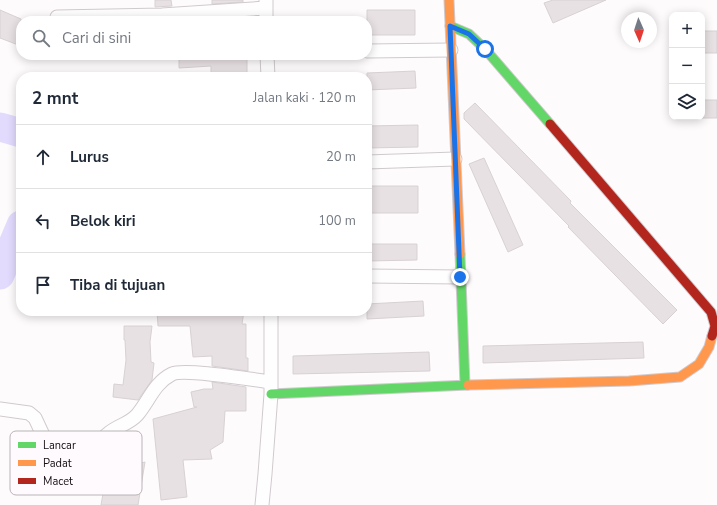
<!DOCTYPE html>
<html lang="id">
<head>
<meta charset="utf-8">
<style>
  :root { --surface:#fff; --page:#f6f6f7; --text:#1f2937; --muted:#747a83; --line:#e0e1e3 }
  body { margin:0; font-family:"Nunito Sans",sans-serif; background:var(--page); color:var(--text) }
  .controls { position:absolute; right:12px; top:12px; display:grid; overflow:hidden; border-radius:8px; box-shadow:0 2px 10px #0003 }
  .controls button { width:36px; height:36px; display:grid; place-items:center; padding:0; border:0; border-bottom:1px solid var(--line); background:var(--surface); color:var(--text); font:20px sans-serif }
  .compass { position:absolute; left:621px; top:12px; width:36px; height:36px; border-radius:50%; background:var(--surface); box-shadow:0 2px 10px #0003; rotate:177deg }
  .stop { position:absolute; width:12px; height:12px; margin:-9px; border:3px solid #1a73e8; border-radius:50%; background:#fff }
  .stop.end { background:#1a73e8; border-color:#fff; box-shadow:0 1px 4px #0008 }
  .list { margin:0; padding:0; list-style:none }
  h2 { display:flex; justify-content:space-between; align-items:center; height:52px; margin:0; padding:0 16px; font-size:17px }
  h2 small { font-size:13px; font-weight:400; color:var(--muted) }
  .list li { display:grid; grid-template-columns:26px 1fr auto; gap:12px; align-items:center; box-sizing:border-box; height:64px; padding:0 16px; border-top:1px solid var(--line) }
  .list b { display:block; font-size:15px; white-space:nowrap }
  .list em { font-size:13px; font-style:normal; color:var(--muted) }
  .icon { flex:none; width:22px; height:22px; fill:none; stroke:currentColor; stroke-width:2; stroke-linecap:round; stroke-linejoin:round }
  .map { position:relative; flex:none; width:717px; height:505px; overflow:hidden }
  .search { position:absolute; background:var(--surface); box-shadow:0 2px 10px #0003; left:16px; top:16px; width:356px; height:44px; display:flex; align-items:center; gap:10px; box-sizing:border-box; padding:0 14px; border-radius:16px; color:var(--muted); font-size:15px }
  .panel { position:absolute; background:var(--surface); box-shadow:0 2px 10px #0003; left:16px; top:72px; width:356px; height:244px; border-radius:16px }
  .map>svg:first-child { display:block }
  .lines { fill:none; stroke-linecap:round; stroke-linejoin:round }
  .river { stroke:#e3dbfe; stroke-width:29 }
  .building { fill:#e8e1e3; stroke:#d8d1d3 }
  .street-casing { stroke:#d0cace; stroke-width:15 }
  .fast-casing { stroke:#d0cace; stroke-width:11 }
  .slow-casing { stroke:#d0cace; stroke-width:11 }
  .jam-casing { stroke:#d0cace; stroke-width:11 }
  .street { stroke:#fffeff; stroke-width:13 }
  .fast { stroke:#63d668; stroke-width:9 }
  .slow { stroke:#ff974d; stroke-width:9 }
  .jam { stroke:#b3261e; stroke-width:9 }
  .route { stroke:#1a73e8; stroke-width:5 }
  .key { fill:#fffafd; stroke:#b9b4b7; stroke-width:1 }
  .key-label { font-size:11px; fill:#171015 }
</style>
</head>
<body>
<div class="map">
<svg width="717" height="505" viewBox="0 0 717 505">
  <rect width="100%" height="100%" fill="#fefbfd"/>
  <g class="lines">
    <path class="river" d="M 0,127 L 21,133
      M 0,275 L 21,225"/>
  </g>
  <path class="building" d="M 155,0 L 171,0 L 172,6 L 155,7 Z
    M 212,0 L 243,0 L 243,2 L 212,4 Z
    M 553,0 L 606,0 L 553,23 L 544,3 Z
    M 0,10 L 21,19 L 21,46 L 0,38 Z
    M 367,10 L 415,10 L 415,35 L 367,35 Z
    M 244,18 L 244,21 L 212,21 L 212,20 Z
    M 702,31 L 717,31 L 717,53 L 702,53 Z
    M 179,55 L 247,55 L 247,77 L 211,77 L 211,66 L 179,68 Z
    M 415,71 L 416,88 L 367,90 L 367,73 Z
    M 702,100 L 717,100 L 717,118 L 702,118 Z
    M 475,103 L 571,201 L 570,203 L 677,310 L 663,324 L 568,227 L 569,226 L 464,119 L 464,113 Z
    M 418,125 L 418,147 L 367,148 L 367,126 Z
    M 484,158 L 523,245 L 508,252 L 469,164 Z
    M 367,186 L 418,186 L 418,213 L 367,213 Z
    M 367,244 L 417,244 L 417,260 L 367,261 Z
    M 423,301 L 424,316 L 367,319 L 367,304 Z
    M 157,311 L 244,311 L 242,324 L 246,324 L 246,358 L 248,358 L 248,371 L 212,366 L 212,356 L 193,357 L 190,326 L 158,326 Z
    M 124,326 L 152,326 L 150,342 L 151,362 L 154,363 L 152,380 L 138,400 L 113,397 L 114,384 L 123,385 L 126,360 L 125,340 L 124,340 Z
    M 643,342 L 644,358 L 483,363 L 483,346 Z
    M 429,352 L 430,371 L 293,374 L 293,356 Z
    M 212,382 L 246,387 L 246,411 L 225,411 L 223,442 L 210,450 L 212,459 L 183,460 L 187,497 L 161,500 L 153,419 L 197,407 L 194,407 L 191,392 L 204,389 L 213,389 Z
    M 113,460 L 130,466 L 145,462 L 138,505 L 101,505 L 104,488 L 103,488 Z"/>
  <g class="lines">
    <g class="street-casing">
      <path id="street" d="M 266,0 L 266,21
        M 57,17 L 162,15 L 266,8
        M 367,51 L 451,50
        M 267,55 L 268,77
        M 367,162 L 455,159
        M 367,276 L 460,277
        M 0,409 L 29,413 L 35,418 L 56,463 C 62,465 67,468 73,466 C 88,459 96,443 109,433 C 117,426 129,424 137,415 C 149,401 154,383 172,374 C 184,368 254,380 271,382
        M 262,505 L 265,474 L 271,394 L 271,311"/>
    </g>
    <g class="fast-casing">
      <path id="fast" d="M 450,26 L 469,34 L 485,49 L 550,124
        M 460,254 L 465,385
        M 271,394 L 468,385"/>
    </g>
    <g class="slow-casing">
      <path id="slow" d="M 449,0 L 460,254
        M 468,385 L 629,381 L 680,377 L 699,364 L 709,347 L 712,336"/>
    </g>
    <g class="jam-casing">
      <path id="jam" d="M 550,124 L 711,312 L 715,326 L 712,336"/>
    </g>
    <use href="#street" class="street"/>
    <use href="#fast" class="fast"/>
    <use href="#slow" class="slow"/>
    <use href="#jam" class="jam"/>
  </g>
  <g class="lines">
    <path class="route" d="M 460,277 L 450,26 L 469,34 L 485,49"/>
  </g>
  <rect x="10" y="431" width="132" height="64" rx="6" class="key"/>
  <rect x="18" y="442" width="18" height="6" fill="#63d668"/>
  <rect x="18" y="460" width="18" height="6" fill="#ff974d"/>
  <rect x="18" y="478" width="18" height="6" fill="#b3261e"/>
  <g class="key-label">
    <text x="43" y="449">Lancar</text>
    <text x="43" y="467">Padat</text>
    <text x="43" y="485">Macet</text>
  </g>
</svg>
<div class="controls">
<button>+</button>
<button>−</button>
<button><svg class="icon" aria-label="layers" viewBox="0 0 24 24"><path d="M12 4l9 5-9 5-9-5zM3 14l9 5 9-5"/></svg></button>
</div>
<svg class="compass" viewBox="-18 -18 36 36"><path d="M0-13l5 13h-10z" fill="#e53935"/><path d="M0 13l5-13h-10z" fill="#747a83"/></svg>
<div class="stop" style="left:485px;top:49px"></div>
<div class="stop end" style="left:460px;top:277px"></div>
<div class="search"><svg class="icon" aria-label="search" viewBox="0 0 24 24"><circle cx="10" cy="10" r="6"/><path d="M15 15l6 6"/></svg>Cari di sini</div>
<section class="panel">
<h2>2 mnt<small>Jalan kaki · 120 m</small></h2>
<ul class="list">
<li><svg class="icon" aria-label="ahead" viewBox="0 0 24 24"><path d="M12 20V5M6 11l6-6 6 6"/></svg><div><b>Lurus</b></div><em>20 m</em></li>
<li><svg class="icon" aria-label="left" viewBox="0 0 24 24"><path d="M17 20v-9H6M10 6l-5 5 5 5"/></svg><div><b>Belok kiri</b></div><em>100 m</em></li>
<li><svg class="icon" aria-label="arrive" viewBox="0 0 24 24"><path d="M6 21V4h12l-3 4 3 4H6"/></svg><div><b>Tiba di tujuan</b></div></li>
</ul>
</section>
</div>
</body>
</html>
